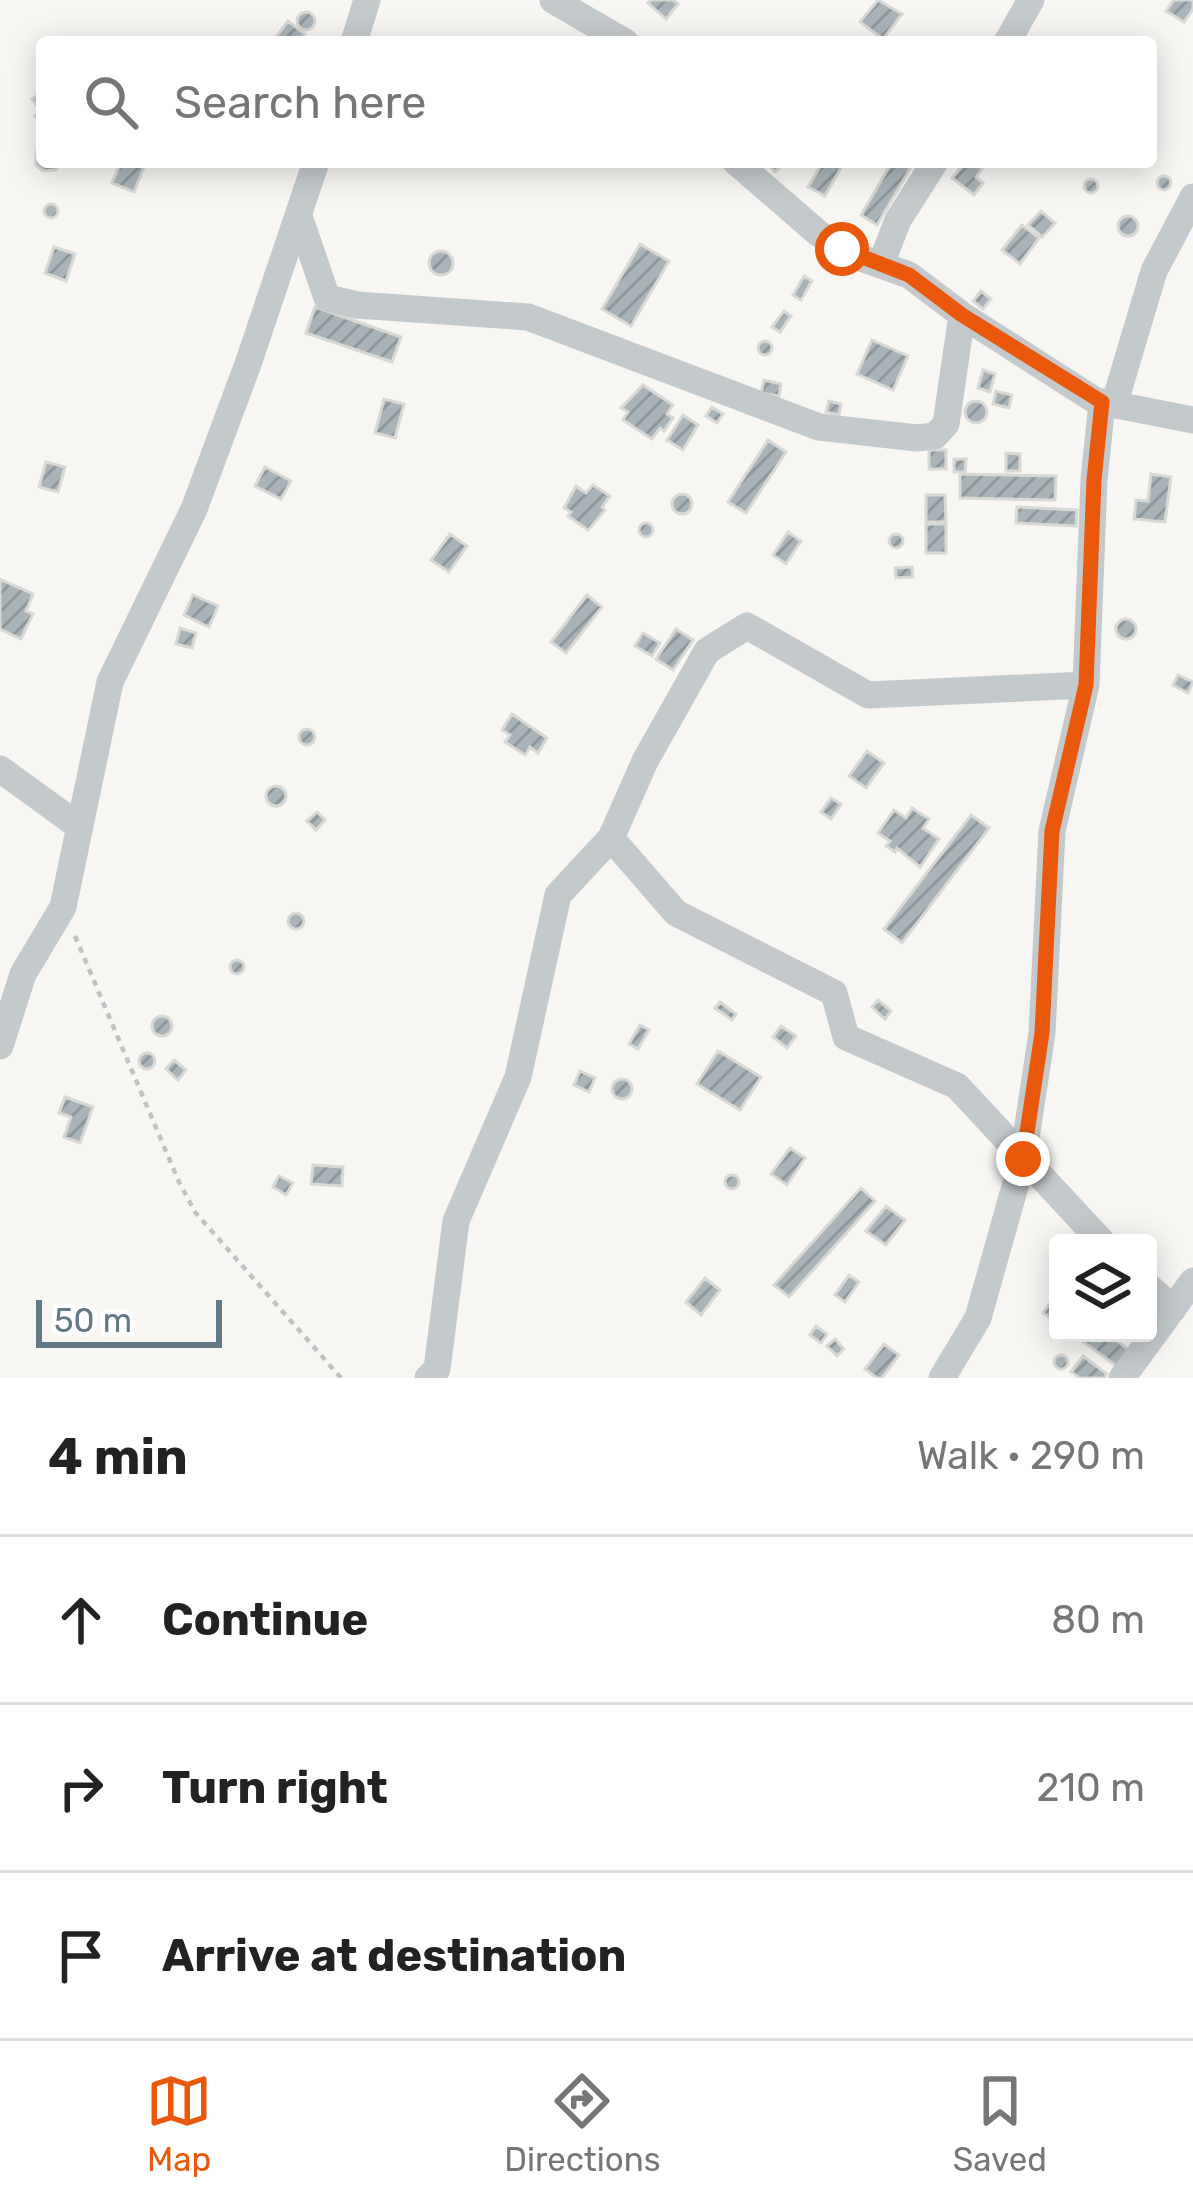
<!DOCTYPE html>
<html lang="en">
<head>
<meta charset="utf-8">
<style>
  :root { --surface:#fff; --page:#f2f2f2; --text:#222; --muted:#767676; --line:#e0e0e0; --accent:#ea580c }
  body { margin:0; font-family:Rubik,sans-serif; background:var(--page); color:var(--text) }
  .controls { position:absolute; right:36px; bottom:36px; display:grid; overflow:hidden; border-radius:12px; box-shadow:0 6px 30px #0003 }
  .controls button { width:108px; height:108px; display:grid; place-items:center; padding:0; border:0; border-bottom:3px solid var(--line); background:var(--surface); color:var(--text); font:60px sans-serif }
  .scale { position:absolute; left:36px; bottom:30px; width:186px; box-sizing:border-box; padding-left:12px; border:6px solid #637986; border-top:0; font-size:33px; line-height:42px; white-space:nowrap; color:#637986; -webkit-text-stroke:9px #fff; paint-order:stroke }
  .stop { position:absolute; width:36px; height:36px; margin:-27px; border:9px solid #ea580c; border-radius:50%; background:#fff }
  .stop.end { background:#ea580c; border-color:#fff; box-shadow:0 3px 12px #0008 }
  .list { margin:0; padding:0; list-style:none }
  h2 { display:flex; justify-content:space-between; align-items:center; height:156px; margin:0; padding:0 48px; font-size:51px }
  h2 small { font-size:39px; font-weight:400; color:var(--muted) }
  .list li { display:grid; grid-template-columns:78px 1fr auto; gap:36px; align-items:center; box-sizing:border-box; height:168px; padding:0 48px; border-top:3px solid var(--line) }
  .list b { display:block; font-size:45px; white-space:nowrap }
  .list em { font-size:39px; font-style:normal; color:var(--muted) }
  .icon { flex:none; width:66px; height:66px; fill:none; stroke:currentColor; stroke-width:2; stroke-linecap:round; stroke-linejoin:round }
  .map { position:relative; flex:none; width:1193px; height:1378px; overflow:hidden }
  .search { position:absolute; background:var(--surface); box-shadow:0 6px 30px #0003; left:36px; right:36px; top:36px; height:132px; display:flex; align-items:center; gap:30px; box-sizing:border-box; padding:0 42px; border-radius:12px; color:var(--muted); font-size:45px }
  .sheet { height:660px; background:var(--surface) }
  nav { display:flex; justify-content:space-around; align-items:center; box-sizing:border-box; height:168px; border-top:3px solid var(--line); background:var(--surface); font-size:33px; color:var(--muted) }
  nav a { display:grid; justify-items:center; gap:6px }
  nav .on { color:var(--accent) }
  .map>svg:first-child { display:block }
  .building { fill:url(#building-hatch); stroke:#d8d8d5; stroke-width:3 }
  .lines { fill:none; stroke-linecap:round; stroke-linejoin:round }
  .path { stroke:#bfc2c4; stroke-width:4.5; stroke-dasharray:6 6; stroke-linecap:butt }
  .street { stroke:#c4c9cb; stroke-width:27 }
  .route { stroke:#ea580c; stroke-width:15 }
</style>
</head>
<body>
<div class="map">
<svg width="1193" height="1378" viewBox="0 0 1193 1378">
  <defs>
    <pattern id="building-hatch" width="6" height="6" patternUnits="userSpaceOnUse" patternTransform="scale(3)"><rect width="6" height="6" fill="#aab4b8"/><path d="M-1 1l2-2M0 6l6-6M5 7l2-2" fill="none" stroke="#8e979b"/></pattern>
  </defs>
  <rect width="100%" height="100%" fill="#f7f6f3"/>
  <path class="building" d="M 651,0 L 673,0 L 678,4 L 666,19 L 648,3 Z
    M 878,0 L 902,14 L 883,39 L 860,22 Z
    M 1174,0 L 1193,0 L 1193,9 L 1184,22 L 1166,11 Z
    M297 21a9 9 0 1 1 18 0a9 9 0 1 1-18 0Z
    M 288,21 L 305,34 L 299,42 L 272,42 Z
    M 42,92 L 42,125 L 35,116 L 41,111 L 32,99 Z
    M 42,146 L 42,162 L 62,162 L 56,170 L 43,171 L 36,165 L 36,152 Z
    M 121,162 L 146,162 L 134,192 L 112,183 Z
    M 765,162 L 785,162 L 775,172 Z
    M 823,162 L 844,162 L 825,196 L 808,187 Z
    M 892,162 L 914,162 L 877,225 L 861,215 Z
    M 965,162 L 973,162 L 982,169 L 976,177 L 983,183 L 974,195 L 952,178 Z
    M1157 183a7 7 0 1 1 14 0a7 7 0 1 1-14 0Z
    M1084 186a7 7 0 1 1 14 0a7 7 0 1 1-14 0Z
    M44 211a7 7 0 1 1 14 0a7 7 0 1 1-14 0Z
    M 1041,211 L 1055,223 L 1042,237 L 1028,225 Z
    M1118 226a10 10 0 1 1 20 0a10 10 0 1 1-20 0Z
    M 1022,225 L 1039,238 L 1020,264 L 1002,250 Z
    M 640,244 L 669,261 L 631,326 L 602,309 Z
    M 54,247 L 75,254 L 66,281 L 45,273 Z
    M429 263a12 12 0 1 1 24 0a12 12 0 1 1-24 0Z
    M 804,276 L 812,281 L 801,300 L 793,295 Z
    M 981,291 L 991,299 L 983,309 L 973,301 Z
    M 315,307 L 401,337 L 392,362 L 306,333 Z
    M 784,311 L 791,316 L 780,332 L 772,327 Z
    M 872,340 L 908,356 L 893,390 L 857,374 Z
    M758 348a7 7 0 1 1 14 0a7 7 0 1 1-14 0Z
    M 983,370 L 995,374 L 990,392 L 978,388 Z
    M 764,380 L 781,384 L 779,396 L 761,393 Z
    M 643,385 L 673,405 L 667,414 L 673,418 L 664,431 L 660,428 L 652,439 L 623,420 L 628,412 L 621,408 Z
    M 996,391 L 1012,395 L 1009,408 L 993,404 Z
    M 384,399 L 404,404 L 395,438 L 375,433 Z
    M965 412a11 11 0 1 1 22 0a11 11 0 1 1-22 0Z
    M 829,401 L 841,404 L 839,415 L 826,412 Z
    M 712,407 L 723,414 L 717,423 L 706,416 Z
    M 683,415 L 698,425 L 683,450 L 667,440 Z
    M 768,440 L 786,452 L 746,513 L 728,502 Z
    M 929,450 L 946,450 L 946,469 L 929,469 Z
    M 1006,453 L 1020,454 L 1020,471 L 1006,471 Z
    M 954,459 L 966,459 L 965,472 L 954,472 Z
    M 46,462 L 65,467 L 58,492 L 39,487 Z
    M 265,467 L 291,481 L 281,499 L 255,486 Z
    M 960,474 L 1056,476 L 1055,500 L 960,498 Z
    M 1151,474 L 1171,477 L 1165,522 L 1134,519 L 1136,500 L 1148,501 Z
    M 593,485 L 610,496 L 602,507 L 605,510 L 588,530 L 568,516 L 571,512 L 564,508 L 576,486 L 586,493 Z
    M672 504a10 10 0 1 1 20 0a10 10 0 1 1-20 0Z
    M 926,495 L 945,495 L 946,522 L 926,522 Z
    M 1017,507 L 1077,510 L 1076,526 L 1016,523 Z
    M639 530a7 7 0 1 1 14 0a7 7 0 1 1-14 0Z
    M 926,524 L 946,524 L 946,553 L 926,553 Z
    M 788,532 L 801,541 L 786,564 L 773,555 Z
    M 450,534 L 467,546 L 449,572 L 431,560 Z
    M889 541a7 7 0 1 1 14 0a7 7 0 1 1-14 0Z
    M 912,567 L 913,577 L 896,578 L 895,568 Z
    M 0,579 L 33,594 L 26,611 L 33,614 L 21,639 L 0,629 Z
    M 193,595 L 218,606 L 209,627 L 184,615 Z
    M 587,595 L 602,607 L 566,653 L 551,642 Z
    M1116 629a10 10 0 1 1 20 0a10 10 0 1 1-20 0Z
    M 180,628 L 196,633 L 192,648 L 176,644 Z
    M 676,629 L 693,640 L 673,670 L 656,659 Z
    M 643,633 L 660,643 L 652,656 L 635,646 Z
    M 1178,675 L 1193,682 L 1188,693 L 1173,685 Z
    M 512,714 L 547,738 L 538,753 L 530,747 L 525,755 L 505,742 L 510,735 L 502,730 Z
    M299 737a8 8 0 1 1 16 0a8 8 0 1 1-16 0Z
    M 867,751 L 884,763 L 866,788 L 849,776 Z
    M266 796a10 10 0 1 1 20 0a10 10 0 1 1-20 0Z
    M 831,798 L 841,804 L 831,819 L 821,812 Z
    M 912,808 L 929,819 L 923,828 L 939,839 L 920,867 L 897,848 L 895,852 L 886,846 L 890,841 L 878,833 L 894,810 L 906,818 Z
    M 317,812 L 325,820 L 316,830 L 307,821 Z
    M 971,815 L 989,828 L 902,943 L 884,929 Z
    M288 921a8 8 0 1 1 16 0a8 8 0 1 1-16 0Z
    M230 967a7 7 0 1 1 14 0a7 7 0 1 1-14 0Z
    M 878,1000 L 891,1011 L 885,1019 L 872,1007 Z
    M 720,1002 L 736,1014 L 732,1020 L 715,1008 Z
    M152 1026a10 10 0 1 1 20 0a10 10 0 1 1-20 0Z
    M 640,1025 L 649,1030 L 638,1049 L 629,1044 Z
    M 781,1026 L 796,1036 L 787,1048 L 773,1037 Z
    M 718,1051 L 761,1077 L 740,1110 L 697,1084 Z
    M139 1061a8 8 0 1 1 16 0a8 8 0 1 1-16 0Z
    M 174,1060 L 186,1070 L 178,1080 L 166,1069 Z
    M 580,1071 L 595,1078 L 589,1092 L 574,1085 Z
    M612 1089a10 10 0 1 1 20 0a10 10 0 1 1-20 0Z
    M 65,1097 L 93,1107 L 80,1143 L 64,1137 L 71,1117 L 59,1113 Z
    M 790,1148 L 805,1158 L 787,1185 L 771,1174 Z
    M 313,1165 L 343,1167 L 342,1186 L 311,1184 Z
    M725 1182a7 7 0 1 1 14 0a7 7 0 1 1-14 0Z
    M 279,1176 L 293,1183 L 286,1195 L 273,1187 Z
    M 861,1188 L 875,1201 L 789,1297 L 774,1285 Z
    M 886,1206 L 905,1220 L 886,1245 L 866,1231 Z
    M 849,1275 L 859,1282 L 845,1302 L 835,1295 Z
    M 705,1278 L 720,1290 L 701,1315 L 686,1302 Z
    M 1055,1296 L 1058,1298 L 1058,1324 L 1043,1313 Z
    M 816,1326 L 827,1334 L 821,1343 L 810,1335 Z
    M 1071,1333 L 1106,1333 L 1132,1352 L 1119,1368 Z
    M 835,1339 L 844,1349 L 837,1356 L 827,1346 Z
    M 884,1344 L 899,1355 L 882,1378 L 877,1378 L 865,1369 Z
    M1054 1362a7 7 0 1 1 14 0a7 7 0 1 1-14 0Z
    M 1083,1356 L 1107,1374 L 1104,1378 L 1080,1378 L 1071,1372 Z"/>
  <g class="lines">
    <path class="path" d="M 75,936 L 179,1182 L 195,1212 L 341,1378"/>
    <path class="street" d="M 553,0 L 625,42
      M 354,42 L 367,0
      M 1007,42 L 1031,0
      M 736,162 L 818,233 L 858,257 L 909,275 L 962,315 L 1096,401 L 1193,420
      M 299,216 L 327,298 L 357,305 L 528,317 L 819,427 L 917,438 L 935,436 L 946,424 L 962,315
      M 881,264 L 898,220 L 935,162
      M 1102,402 L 1094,480 L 1086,685 L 868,695 L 747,626 L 707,651 L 645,761 L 611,838 L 676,913 L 834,993 L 846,1037 L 957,1086 L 1103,1243
      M 1114,405 L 1154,271 L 1193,197
      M 0,769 L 80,827
      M 0,1046 L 23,974 L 63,907 L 110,682 L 194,509 L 248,364 L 316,162
      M 1148,1286 L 1173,1309
      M 428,1378 L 437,1369 L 456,1221 L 518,1077 L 558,895 L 611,838
      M 942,1378 L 978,1318 L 1023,1158 L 1042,1033 L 1052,831 L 1086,685
      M 1122,1378 L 1193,1281"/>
  </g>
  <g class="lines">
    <path class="route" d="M 842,249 L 909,275 L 962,315 L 1102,402 L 1094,480 L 1086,685 L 1052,831 L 1042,1033 L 1023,1159"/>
  </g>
</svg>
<div class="controls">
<button><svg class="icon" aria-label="layers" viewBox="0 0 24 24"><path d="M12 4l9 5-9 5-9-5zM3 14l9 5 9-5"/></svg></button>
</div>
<div class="scale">50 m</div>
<div class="stop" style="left:842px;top:249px"></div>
<div class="stop end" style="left:1023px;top:1159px"></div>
<div class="search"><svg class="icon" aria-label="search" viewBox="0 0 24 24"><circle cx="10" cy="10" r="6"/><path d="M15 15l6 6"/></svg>Search here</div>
</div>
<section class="sheet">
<h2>4 min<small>Walk · 290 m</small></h2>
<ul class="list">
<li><svg class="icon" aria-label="ahead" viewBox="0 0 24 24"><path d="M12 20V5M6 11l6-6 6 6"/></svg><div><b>Continue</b></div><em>80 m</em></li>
<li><svg class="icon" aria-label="right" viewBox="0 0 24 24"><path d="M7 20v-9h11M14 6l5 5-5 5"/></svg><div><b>Turn right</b></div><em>210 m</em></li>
<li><svg class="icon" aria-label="arrive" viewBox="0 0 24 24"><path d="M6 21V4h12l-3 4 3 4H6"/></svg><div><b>Arrive at destination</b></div></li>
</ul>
</section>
<nav>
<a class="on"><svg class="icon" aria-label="map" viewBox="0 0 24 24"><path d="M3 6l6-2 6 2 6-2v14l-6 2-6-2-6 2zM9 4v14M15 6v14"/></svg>Map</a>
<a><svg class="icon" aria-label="directions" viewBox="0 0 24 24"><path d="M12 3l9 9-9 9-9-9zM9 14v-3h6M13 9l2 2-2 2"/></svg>Directions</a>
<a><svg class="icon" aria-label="saved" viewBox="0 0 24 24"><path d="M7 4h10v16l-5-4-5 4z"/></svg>Saved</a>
</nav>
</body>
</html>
